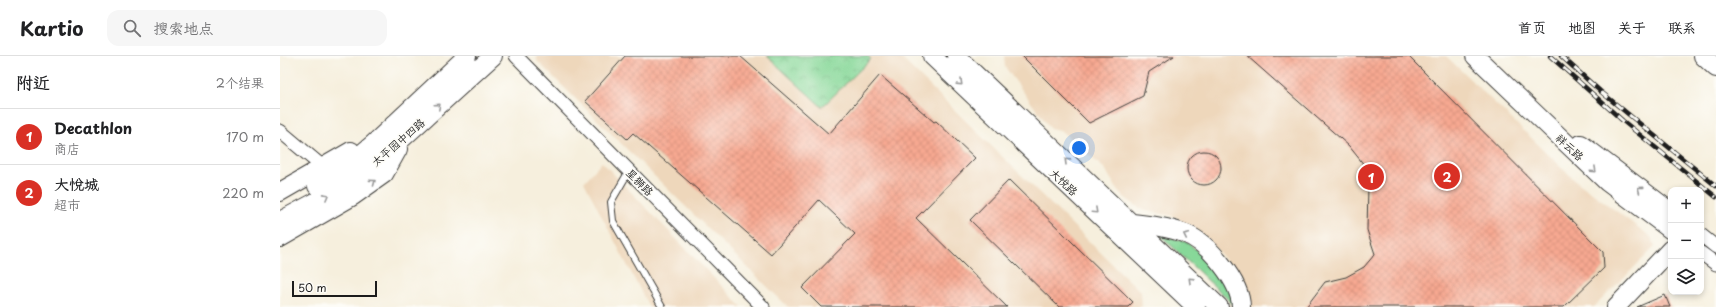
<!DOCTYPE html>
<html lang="zh">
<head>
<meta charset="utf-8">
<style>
  :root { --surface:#fff; --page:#f6f6f6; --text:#202124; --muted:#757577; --line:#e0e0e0; --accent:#d93025 }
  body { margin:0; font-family:"Playpen Sans","LXGW WenKai TC",sans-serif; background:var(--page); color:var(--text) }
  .controls { position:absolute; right:12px; bottom:12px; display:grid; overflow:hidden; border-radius:8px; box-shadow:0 2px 6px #0003 }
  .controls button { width:36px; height:36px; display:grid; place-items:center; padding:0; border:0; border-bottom:1px solid var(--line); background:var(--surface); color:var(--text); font:20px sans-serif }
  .scale { position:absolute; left:12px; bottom:10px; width:85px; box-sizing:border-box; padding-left:4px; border:2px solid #1c1c1c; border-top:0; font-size:11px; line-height:14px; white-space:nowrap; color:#1c1c1c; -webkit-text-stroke:3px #fdfcf7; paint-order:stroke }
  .you { position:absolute; left:799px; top:92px; width:14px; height:14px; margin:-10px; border:3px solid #fff; border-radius:50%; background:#1a73e8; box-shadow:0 0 0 6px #1a73e833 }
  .badge { display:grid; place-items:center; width:26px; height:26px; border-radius:50%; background:var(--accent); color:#fff; font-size:13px; font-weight:700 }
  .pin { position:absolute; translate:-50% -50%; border:2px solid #fff; box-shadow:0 1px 4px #0006 }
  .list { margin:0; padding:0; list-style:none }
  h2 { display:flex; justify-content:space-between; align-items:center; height:52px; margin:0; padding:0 16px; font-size:17px }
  h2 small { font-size:13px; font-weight:400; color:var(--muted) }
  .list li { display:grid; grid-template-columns:26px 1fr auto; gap:12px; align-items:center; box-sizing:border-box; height:56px; padding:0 16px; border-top:1px solid var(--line) }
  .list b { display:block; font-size:15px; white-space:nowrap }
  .list p { margin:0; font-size:13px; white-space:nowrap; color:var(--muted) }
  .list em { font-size:13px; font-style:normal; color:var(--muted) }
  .icon { flex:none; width:22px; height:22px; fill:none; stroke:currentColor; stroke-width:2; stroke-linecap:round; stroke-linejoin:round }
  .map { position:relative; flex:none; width:1436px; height:251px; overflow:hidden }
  header { display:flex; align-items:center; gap:24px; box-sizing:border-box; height:56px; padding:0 20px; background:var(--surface); border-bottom:1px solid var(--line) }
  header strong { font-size:19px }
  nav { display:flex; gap:22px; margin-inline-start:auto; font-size:14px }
  .search { width:280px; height:36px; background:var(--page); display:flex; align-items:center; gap:10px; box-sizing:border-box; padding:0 14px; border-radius:12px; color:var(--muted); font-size:15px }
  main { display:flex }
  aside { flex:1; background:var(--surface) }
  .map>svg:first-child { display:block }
  .built { fill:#eed7bb }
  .grass { fill:#87d899; stroke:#527a5a }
  .park { fill:url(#park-crowns); stroke:#527a5a }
  .building { fill:url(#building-cross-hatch) }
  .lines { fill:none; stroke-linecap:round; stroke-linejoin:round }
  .lane-casing { stroke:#3d3c39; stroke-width:8 }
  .street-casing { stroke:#3d3c39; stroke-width:15 }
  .secondary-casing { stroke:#3d3c39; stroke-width:20 }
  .lane { stroke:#fff; stroke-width:6 }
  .street { stroke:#fff; stroke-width:13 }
  .secondary { stroke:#fff; stroke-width:18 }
  .rail-casing { stroke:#1c1c1c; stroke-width:4.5 }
  .rail { stroke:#fdfcf7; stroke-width:3; stroke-dasharray:9; stroke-linecap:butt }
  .oneway { stroke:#999 }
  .labels { text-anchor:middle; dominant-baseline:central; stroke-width:3.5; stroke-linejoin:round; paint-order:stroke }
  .street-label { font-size:11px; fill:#1c1c1c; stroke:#fdfcf7 }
</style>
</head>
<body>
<header>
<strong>Kartio</strong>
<div class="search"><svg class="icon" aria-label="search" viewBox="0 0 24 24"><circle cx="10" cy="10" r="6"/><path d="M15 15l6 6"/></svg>搜索地点</div>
<nav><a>首页</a><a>地图</a><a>关于</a><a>联系</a></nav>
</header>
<main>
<aside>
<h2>附近<small>2个结果</small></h2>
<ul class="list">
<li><span class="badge">1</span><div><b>Decathlon</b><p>商店</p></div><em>170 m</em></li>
<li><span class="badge">2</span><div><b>大悦城</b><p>超市</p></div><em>220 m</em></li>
</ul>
</aside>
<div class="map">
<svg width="1436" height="251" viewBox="0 0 1436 251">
  <defs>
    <pattern id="park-crowns" width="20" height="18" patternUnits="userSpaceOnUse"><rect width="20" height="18" fill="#87d899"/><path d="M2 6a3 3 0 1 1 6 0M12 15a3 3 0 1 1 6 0" fill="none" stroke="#74b983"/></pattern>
    <pattern id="building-cross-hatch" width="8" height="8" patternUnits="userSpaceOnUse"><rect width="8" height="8" fill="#f7a891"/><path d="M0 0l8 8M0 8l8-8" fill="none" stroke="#d3907c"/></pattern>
  </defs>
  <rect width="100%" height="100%" fill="#fdfcf7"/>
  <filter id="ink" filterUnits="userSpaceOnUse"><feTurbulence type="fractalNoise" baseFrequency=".025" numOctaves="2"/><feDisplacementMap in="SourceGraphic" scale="8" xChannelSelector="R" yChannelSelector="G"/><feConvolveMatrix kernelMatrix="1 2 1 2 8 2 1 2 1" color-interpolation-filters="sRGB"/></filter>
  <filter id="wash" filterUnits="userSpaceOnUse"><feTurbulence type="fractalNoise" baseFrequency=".012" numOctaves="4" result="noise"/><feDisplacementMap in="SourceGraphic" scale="16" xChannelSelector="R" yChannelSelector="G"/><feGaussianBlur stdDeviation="0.9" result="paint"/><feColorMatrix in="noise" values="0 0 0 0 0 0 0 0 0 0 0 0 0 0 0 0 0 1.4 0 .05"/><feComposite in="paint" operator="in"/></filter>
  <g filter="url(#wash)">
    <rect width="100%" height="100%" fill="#f6efdd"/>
    <path class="built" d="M 257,0 L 619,0 L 861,236 L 862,251 L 508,251 L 257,5 Z
      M 724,0 L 1166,0 L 1296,125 L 1371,181 L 1375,191 L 1314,251 L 972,251 L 963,225 L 928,183 L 893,160 L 862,154 L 840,138 L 825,113 L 780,74 L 770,72 L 725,11 Z
      M 322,106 L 462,251 L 369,251 L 304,126 Z"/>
    <path class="grass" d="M 879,178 L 907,186 L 942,216 L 955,250 Z"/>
    <path class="park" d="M 487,0 L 587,0 L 591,3 L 542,51 Z"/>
    <g id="blocks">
      <path class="building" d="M 345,0 L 460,0 L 549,78 L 600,19 L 654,66 L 656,65 L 695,102 L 636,162 L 727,251 L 541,251 L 522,232 L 575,178 L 539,144 L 491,198 L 353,77 L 347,83 L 305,45 Z
        M 742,0 L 894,0 L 869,16 L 863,40 L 809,67 Z
        M 967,0 L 1128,0 L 1323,196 L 1324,212 L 1284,251 L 1026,251 L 1045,226 L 1066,221 L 1084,211 L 1095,198 L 1087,174 L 1088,130 L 1085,110 L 1069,90 Z
        M907 112a17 17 0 1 1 34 0a17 17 0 1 1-34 0Z
        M 729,124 L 853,246 L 848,251 L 779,251 L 690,164 Z
        M 1385,239 L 1390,251 L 1357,251 Z"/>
    </g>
  </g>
  <g filter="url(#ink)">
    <use href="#blocks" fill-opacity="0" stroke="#3d3c39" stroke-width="1"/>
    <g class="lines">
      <g class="lane-casing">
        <path id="lane" d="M 349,115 L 331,146 L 333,165 L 382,251"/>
      </g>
      <g class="street-casing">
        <path id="street" d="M 236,0 L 483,251
          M 0,75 L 44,112
          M 1421,179 L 1436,191
          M 1421,197 L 1436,208"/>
      </g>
      <g class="secondary-casing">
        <path id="secondary" d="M 652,0 L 916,251
          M 676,0 L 939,251
          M 1195,0 L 1327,126 L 1391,174
          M 1423,0 L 1436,12
          M 1301,88 L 1391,156
          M 37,130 L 54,121 L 92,89 L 187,0
          M 0,136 L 71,95
          M 0,165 L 56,135 L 93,109 L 213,0
          M 852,167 C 870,169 888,171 906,178 C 928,187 961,226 961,251
          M 0,182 L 73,140 L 104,118 L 118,93
          M 1336,251 L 1391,193"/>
      </g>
      <use href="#lane" class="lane"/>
      <use href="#street" class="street"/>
      <use href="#secondary" class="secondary"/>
      <g class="rail-casing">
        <path id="rail" d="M 1270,0 L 1343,65 L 1436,141
          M 1281,0 L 1320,35 L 1436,130"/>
      </g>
      <use href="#rail" class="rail"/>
    </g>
    <defs><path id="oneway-chevron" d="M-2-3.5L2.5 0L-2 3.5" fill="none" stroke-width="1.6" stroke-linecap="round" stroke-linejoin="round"/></defs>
    <g class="oneway">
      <use href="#oneway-chevron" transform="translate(680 27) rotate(44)"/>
      <use href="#oneway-chevron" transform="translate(158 50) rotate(-42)"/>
      <use href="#oneway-chevron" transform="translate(787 105) rotate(-136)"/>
      <use href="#oneway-chevron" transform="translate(1314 114) rotate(43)"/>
      <use href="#oneway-chevron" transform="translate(93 126) rotate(-36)"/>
      <use href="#oneway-chevron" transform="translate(1360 133) rotate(-143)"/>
      <use href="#oneway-chevron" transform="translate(46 140) rotate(-29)"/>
      <use href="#oneway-chevron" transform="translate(815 155) rotate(43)"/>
      <use href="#oneway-chevron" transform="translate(906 179) rotate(-155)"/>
      <use href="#oneway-chevron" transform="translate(911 224) rotate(-136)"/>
    </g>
  </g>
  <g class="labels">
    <g class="street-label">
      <text transform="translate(118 86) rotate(-41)">太平园中四路</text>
      <text transform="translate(1290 91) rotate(43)">祥云路</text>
      <text transform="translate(360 126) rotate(45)">星狮路</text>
      <text transform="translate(784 126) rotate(43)">大悦路</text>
    </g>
  </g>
</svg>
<div class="controls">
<button>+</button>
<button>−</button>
<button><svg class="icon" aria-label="layers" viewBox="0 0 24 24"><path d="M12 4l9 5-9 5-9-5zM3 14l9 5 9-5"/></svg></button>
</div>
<div class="scale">50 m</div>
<div class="you"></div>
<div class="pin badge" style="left:1091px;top:121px">1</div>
<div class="pin badge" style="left:1167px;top:120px">2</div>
</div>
</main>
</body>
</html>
